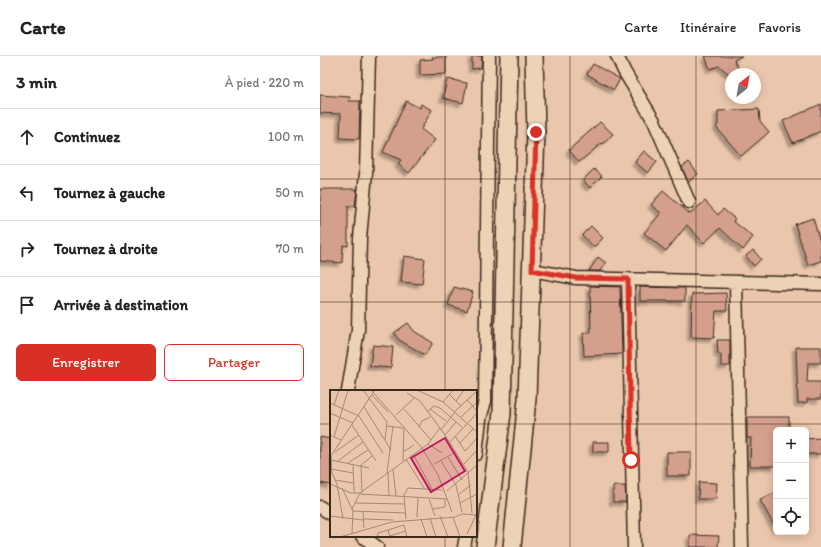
<!DOCTYPE html>
<html lang="fr">
<head>
<meta charset="utf-8">
<style>
  :root { --surface:#fff; --page:#f6f6f6; --text:#222; --muted:#767676; --line:#e0e0e0; --accent:#d93025 }
  body { margin:0; font-family:Itim,sans-serif; background:var(--page); color:var(--text) }
  .controls { position:absolute; right:12px; bottom:12px; display:grid; overflow:hidden; border-radius:6px; box-shadow:0 2px 10px #0003 }
  .controls button { width:36px; height:36px; display:grid; place-items:center; padding:0; border:0; border-bottom:1px solid var(--line); background:var(--surface); color:var(--text); font:20px sans-serif }
  .compass { position:absolute; left:405px; top:12px; width:36px; height:36px; border-radius:50%; background:var(--surface); box-shadow:0 2px 10px #0003; rotate:31deg }
  .stop { position:absolute; width:12px; height:12px; margin:-9px; border:3px solid #d93025; border-radius:50%; background:#fff }
  .stop.end { background:#d93025; border-color:#fff; box-shadow:0 1px 4px #0008 }
  .list { margin:0; padding:0; list-style:none }
  h2 { display:flex; justify-content:space-between; align-items:center; height:52px; margin:0; padding:0 16px; font-size:17px }
  h2 small { font-size:13px; font-weight:400; color:var(--muted) }
  .list li { display:grid; grid-template-columns:26px 1fr auto; gap:12px; align-items:center; box-sizing:border-box; height:56px; padding:0 16px; border-top:1px solid var(--line) }
  .list b { display:block; font-size:15px; white-space:nowrap }
  .list em { font-size:13px; font-style:normal; color:var(--muted) }
  .actions { display:flex; gap:8px; padding:12px 16px }
  .actions a { flex:1; padding:9px 0; border:1px solid var(--accent); border-radius:6px; text-align:center; font-size:14px; color:var(--accent) }
  .actions .main { background:var(--accent); color:#fff }
  .icon { flex:none; width:22px; height:22px; fill:none; stroke:currentColor; stroke-width:2; stroke-linecap:round; stroke-linejoin:round }
  .map { position:relative; flex:none; width:501px; height:491px; overflow:hidden }
  header { display:flex; align-items:center; gap:24px; box-sizing:border-box; height:56px; padding:0 20px; background:var(--surface); border-bottom:1px solid var(--line) }
  header strong { font-size:19px }
  nav { display:flex; gap:22px; margin-inline-start:auto; font-size:14px }
  main { display:flex }
  aside { flex:1; background:var(--surface) }
  .map>svg:first-child { display:block }
  .building { fill:#d4a08d; stroke:#3b2a1e; filter:url(#shadow) }
  .lines { fill:none; stroke-linecap:round; stroke-linejoin:round }
  .street-casing { stroke:#3b2a1e; stroke-width:15 }
  .secondary-casing { stroke:#3b2a1e; stroke-width:20 }
  .street { stroke:#eed2b5; stroke-width:12 }
  .secondary { stroke:#eed2b5; stroke-width:17 }
  .route { stroke:#d93025; stroke-width:5 }
  .grid { fill:none; stroke:#3b2a1e; stroke-width:1; stroke-opacity:0.55 }
  .inset-road { fill:none; stroke:#a48873; stroke-width:1 }
  .view { fill:#c2185b; fill-opacity:0.15; stroke:#c2185b; stroke-width:2 }
  .inset-edge { fill:none; stroke:#3b2a1e; stroke-width:2 }
</style>
</head>
<body>
<header>
<strong>Carte</strong>
<nav><a>Carte</a><a>Itinéraire</a><a>Favoris</a></nav>
</header>
<main>
<aside>
<h2>3 min<small>À pied · 220 m</small></h2>
<ul class="list">
<li><svg class="icon" aria-label="ahead" viewBox="0 0 24 24"><path d="M12 20V5M6 11l6-6 6 6"/></svg><div><b>Continuez</b></div><em>100 m</em></li>
<li><svg class="icon" aria-label="left" viewBox="0 0 24 24"><path d="M17 20v-9H6M10 6l-5 5 5 5"/></svg><div><b>Tournez à gauche</b></div><em>50 m</em></li>
<li><svg class="icon" aria-label="right" viewBox="0 0 24 24"><path d="M7 20v-9h11M14 6l5 5-5 5"/></svg><div><b>Tournez à droite</b></div><em>70 m</em></li>
<li><svg class="icon" aria-label="arrive" viewBox="0 0 24 24"><path d="M6 21V4h12l-3 4 3 4H6"/></svg><div><b>Arrivée à destination</b></div></li>
</ul>
<div class="actions"><a class="main">Enregistrer</a><a>Partager</a></div>
</aside>
<div class="map">
<svg width="501" height="491" viewBox="0 0 501 491">
  <defs>
    <filter id="shadow"><feDropShadow dx="-3.5" dy="3.5" stdDeviation="1" flood-color="#0004"/></filter>
  </defs>
  <rect width="100%" height="100%" fill="#eac6ac"/>
  <filter id="ink" filterUnits="userSpaceOnUse"><feTurbulence type="fractalNoise" baseFrequency=".025" numOctaves="2"/><feDisplacementMap in="SourceGraphic" scale="8" xChannelSelector="R" yChannelSelector="G"/><feConvolveMatrix kernelMatrix="1 2 1 2 8 2 1 2 1" color-interpolation-filters="sRGB"/></filter>
  <g filter="url(#ink)">
    <path class="building" d="M 152,0 L 162,0 L 161,12 L 152,13 Z
      M 385,0 L 422,0 L 414,4 L 417,10 L 426,18 L 409,18 L 399,10 L 390,13 Z
      M 112,1 L 126,1 L 126,18 L 100,19 L 100,4 L 113,3 Z
      M 273,8 L 300,23 L 294,34 L 267,18 Z
      M 127,23 L 147,27 L 143,47 L 123,42 Z
      M 0,39 L 30,41 L 29,45 L 40,45 L 39,83 L 20,82 L 21,58 L 0,57 Z
      M 86,45 L 100,52 L 101,48 L 112,54 L 101,73 L 115,84 L 89,117 L 78,108 L 81,104 L 63,96 Z
      M 501,48 L 501,75 L 473,87 L 463,65 Z
      M 439,53 L 440,65 L 449,76 L 421,100 L 396,71 L 398,69 L 398,55 Z
      M 280,66 L 293,78 L 283,88 L 282,87 L 259,106 L 249,94 Z
      M 324,95 L 337,106 L 328,117 L 315,106 Z
      M 369,106 L 378,118 L 368,126 L 362,111 Z
      M 274,113 L 282,120 L 270,132 L 263,124 Z
      M 0,133 L 37,133 L 35,150 L 28,150 L 28,190 L 23,189 L 22,207 L 0,205 Z
      M 343,135 L 370,158 L 385,145 L 398,159 L 403,153 L 415,163 L 413,165 L 433,181 L 423,194 L 400,172 L 384,187 L 367,169 L 346,195 L 324,177 L 341,157 L 331,149 Z
      M 493,162 L 501,189 L 501,205 L 488,209 L 475,168 Z
      M 271,170 L 283,182 L 274,191 L 262,179 Z
      M 433,194 L 441,203 L 434,210 L 426,200 Z
      M 84,200 L 105,203 L 102,228 L 81,226 Z
      M 278,201 L 286,207 L 280,215 L 269,215 Z
      M 270,230 L 300,231 L 302,298 L 264,300 L 263,277 L 271,277 Z
      M 134,231 L 153,236 L 147,255 L 128,249 Z
      M 320,231 L 365,232 L 365,245 L 320,245 Z
      M 406,237 L 407,255 L 396,255 L 394,282 L 371,281 L 372,238 Z
      M 88,267 L 94,275 L 113,287 L 105,299 L 79,284 L 74,277 Z
      M 397,284 L 410,284 L 410,310 L 401,310 L 401,298 L 398,298 Z
      M 53,289 L 73,291 L 71,312 L 50,310 Z
      M 476,291 L 501,291 L 501,307 L 488,307 L 487,326 L 501,326 L 501,343 L 487,343 L 487,347 L 478,347 Z
      M 427,361 L 469,361 L 469,374 L 456,374 L 456,410 L 430,410 L 431,382 L 427,382 Z
      M 0,381 L 11,383 L 11,429 L 0,427 Z
      M 501,382 L 501,398 L 486,398 L 486,383 Z
      M 273,386 L 289,386 L 289,396 L 273,396 Z
      M 347,396 L 371,396 L 371,420 L 347,420 Z
      M 379,426 L 397,427 L 396,443 L 378,443 Z
      M 293,430 L 305,430 L 306,446 L 293,446 Z
      M 456,436 L 456,473 L 440,444 Z
      M 370,479 L 399,480 L 398,491 L 370,491 Z"/>
    <g class="lines">
      <g class="street-casing">
        <path id="street" d="M 297,0 L 304,15 L 334,65 L 369,146
          M 212,214 L 256,222 L 501,228
          M 308,223 L 314,491
          M 416,227 L 422,491
          M 28,335 L 38,274 L 40,182 L 46,117 L 49,0
          M 156,398 L 160,363 L 165,345 L 169,0
          M 0,451 L 11,458
          M 42,480 L 57,491
          M 144,491 L 146,480"/>
      </g>
      <g class="secondary-casing">
        <path id="secondary" d="M 165,491 L 182,357 L 189,0
          M 192,491 L 207,343 L 216,76 L 214,0"/>
      </g>
      <use href="#street" class="street"/>
      <use href="#secondary" class="secondary"/>
    </g>
  </g>
  <g class="lines" filter="url(#ink)">
    <path class="route" d="M 216,76 L 212,214 L 256,222 L 308,223 L 311,404"/>
  </g>
  <path class="grid" d="M 125,0 L 125,335M 250,0 L 250,491M 376,0 L 376,491M 0,123 L 501,123M 0,246 L 501,246M 0,368 L 11,368M 156,368 L 501,368M 125,480 L 125,491"/>
  <g transform="translate(10 334)">
    <rect width="147" height="147" fill="#eac6ac"/>
    <path class="inset-road" d="M 33,0 L 57,32 L 55,50M 41,0 L 92,58 L 108,85 L 122,122M 87,0 L 113,12 L 147,42M 77,3 L 90,11 L 115,45 L 138,82 L 142,123M 119,4 L 131,16M 42,5 L 58,22M 137,10 L 147,21M 126,11 L 134,0M 113,12 L 123,0M 0,13 L 29,26 L 53,63M 4,15 L 9,0M 34,17 L 61,60M 74,19 L 101,50M 100,19 L 116,31M 97,22 L 104,16 L 110,18 L 132,37M 124,22 L 147,1M 0,23 L 23,33M 66,25 L 84,8M 131,27 L 147,12M 22,35 L 46,71M 57,36 L 73,38M 89,37 L 92,31 L 100,27M 111,40 L 125,22M 0,45 L 11,50M 115,45 L 126,32M 125,46 L 135,61 L 147,48M 4,47 L 18,0M 120,52 L 147,23M 130,53 L 143,39M 98,54 L 112,63M 5,62 L 29,45M 73,62 L 84,55M 83,64 L 102,99M 1,66 L 2,83 L 7,94 L 13,129M 0,67 L 45,0M 118,67 L 132,90M 76,69 L 94,98M 1,70 L 39,78M 8,71 L 33,52M 73,71 L 74,37M 111,71 L 126,95 L 132,122M 18,73 L 38,60M 104,74 L 126,62M 134,74 L 147,60M 23,75 L 24,101 L 26,103M 30,76 L 42,66M 31,77 L 32,102M 1,79 L 23,83M 63,79 L 66,106M 57,83 L 63,36M 58,83 L 59,105M 5,90 L 23,93M 0,94 L 21,103 L 30,103M 12,98 L 23,121 L 76,123M 117,101 L 147,75M 30,104 L 117,109M 129,104 L 141,95M 99,109 L 105,126M 25,113 L 75,114M 130,113 L 147,104M 22,119 L 30,103 L 98,54 L 110,38M 103,119 L 115,117 L 115,110M 33,122 L 34,138M 0,126 L 33,130M 110,126 L 118,147M 87,127 L 88,108M 123,127 L 130,147M 100,128 L 106,147M 34,129 L 63,130M 76,129 L 74,105 L 78,98 L 112,100M 91,129 L 97,147M 74,135 L 77,147M 22,143 L 23,121M 137,144 L 146,125M 60,146 L 75,141M 10,147 L 62,132 L 125,127 L 132,124 L 147,125M 47,147 L 48,143 L 58,140M 60,147 L 58,140 L 74,135"/>
    <path class="view" d="M 115,48 L 135,81 L 101,102 L 81,68 Z"/>
    <rect width="147" height="147" class="inset-edge"/>
  </g>
</svg>
<div class="controls">
<button>+</button>
<button>−</button>
<button><svg class="icon" aria-label="locate" viewBox="0 0 24 24"><circle cx="12" cy="12" r="6"/><path d="M12 2v4M12 18v4M2 12h4M18 12h4"/></svg></button>
</div>
<svg class="compass" viewBox="-18 -18 36 36"><path d="M0-13l5 13h-10z" fill="#e53935"/><path d="M0 13l5-13h-10z" fill="#767676"/></svg>
<div class="stop" style="left:311px;top:404px"></div>
<div class="stop end" style="left:216px;top:76px"></div>
</div>
</main>
</body>
</html>
